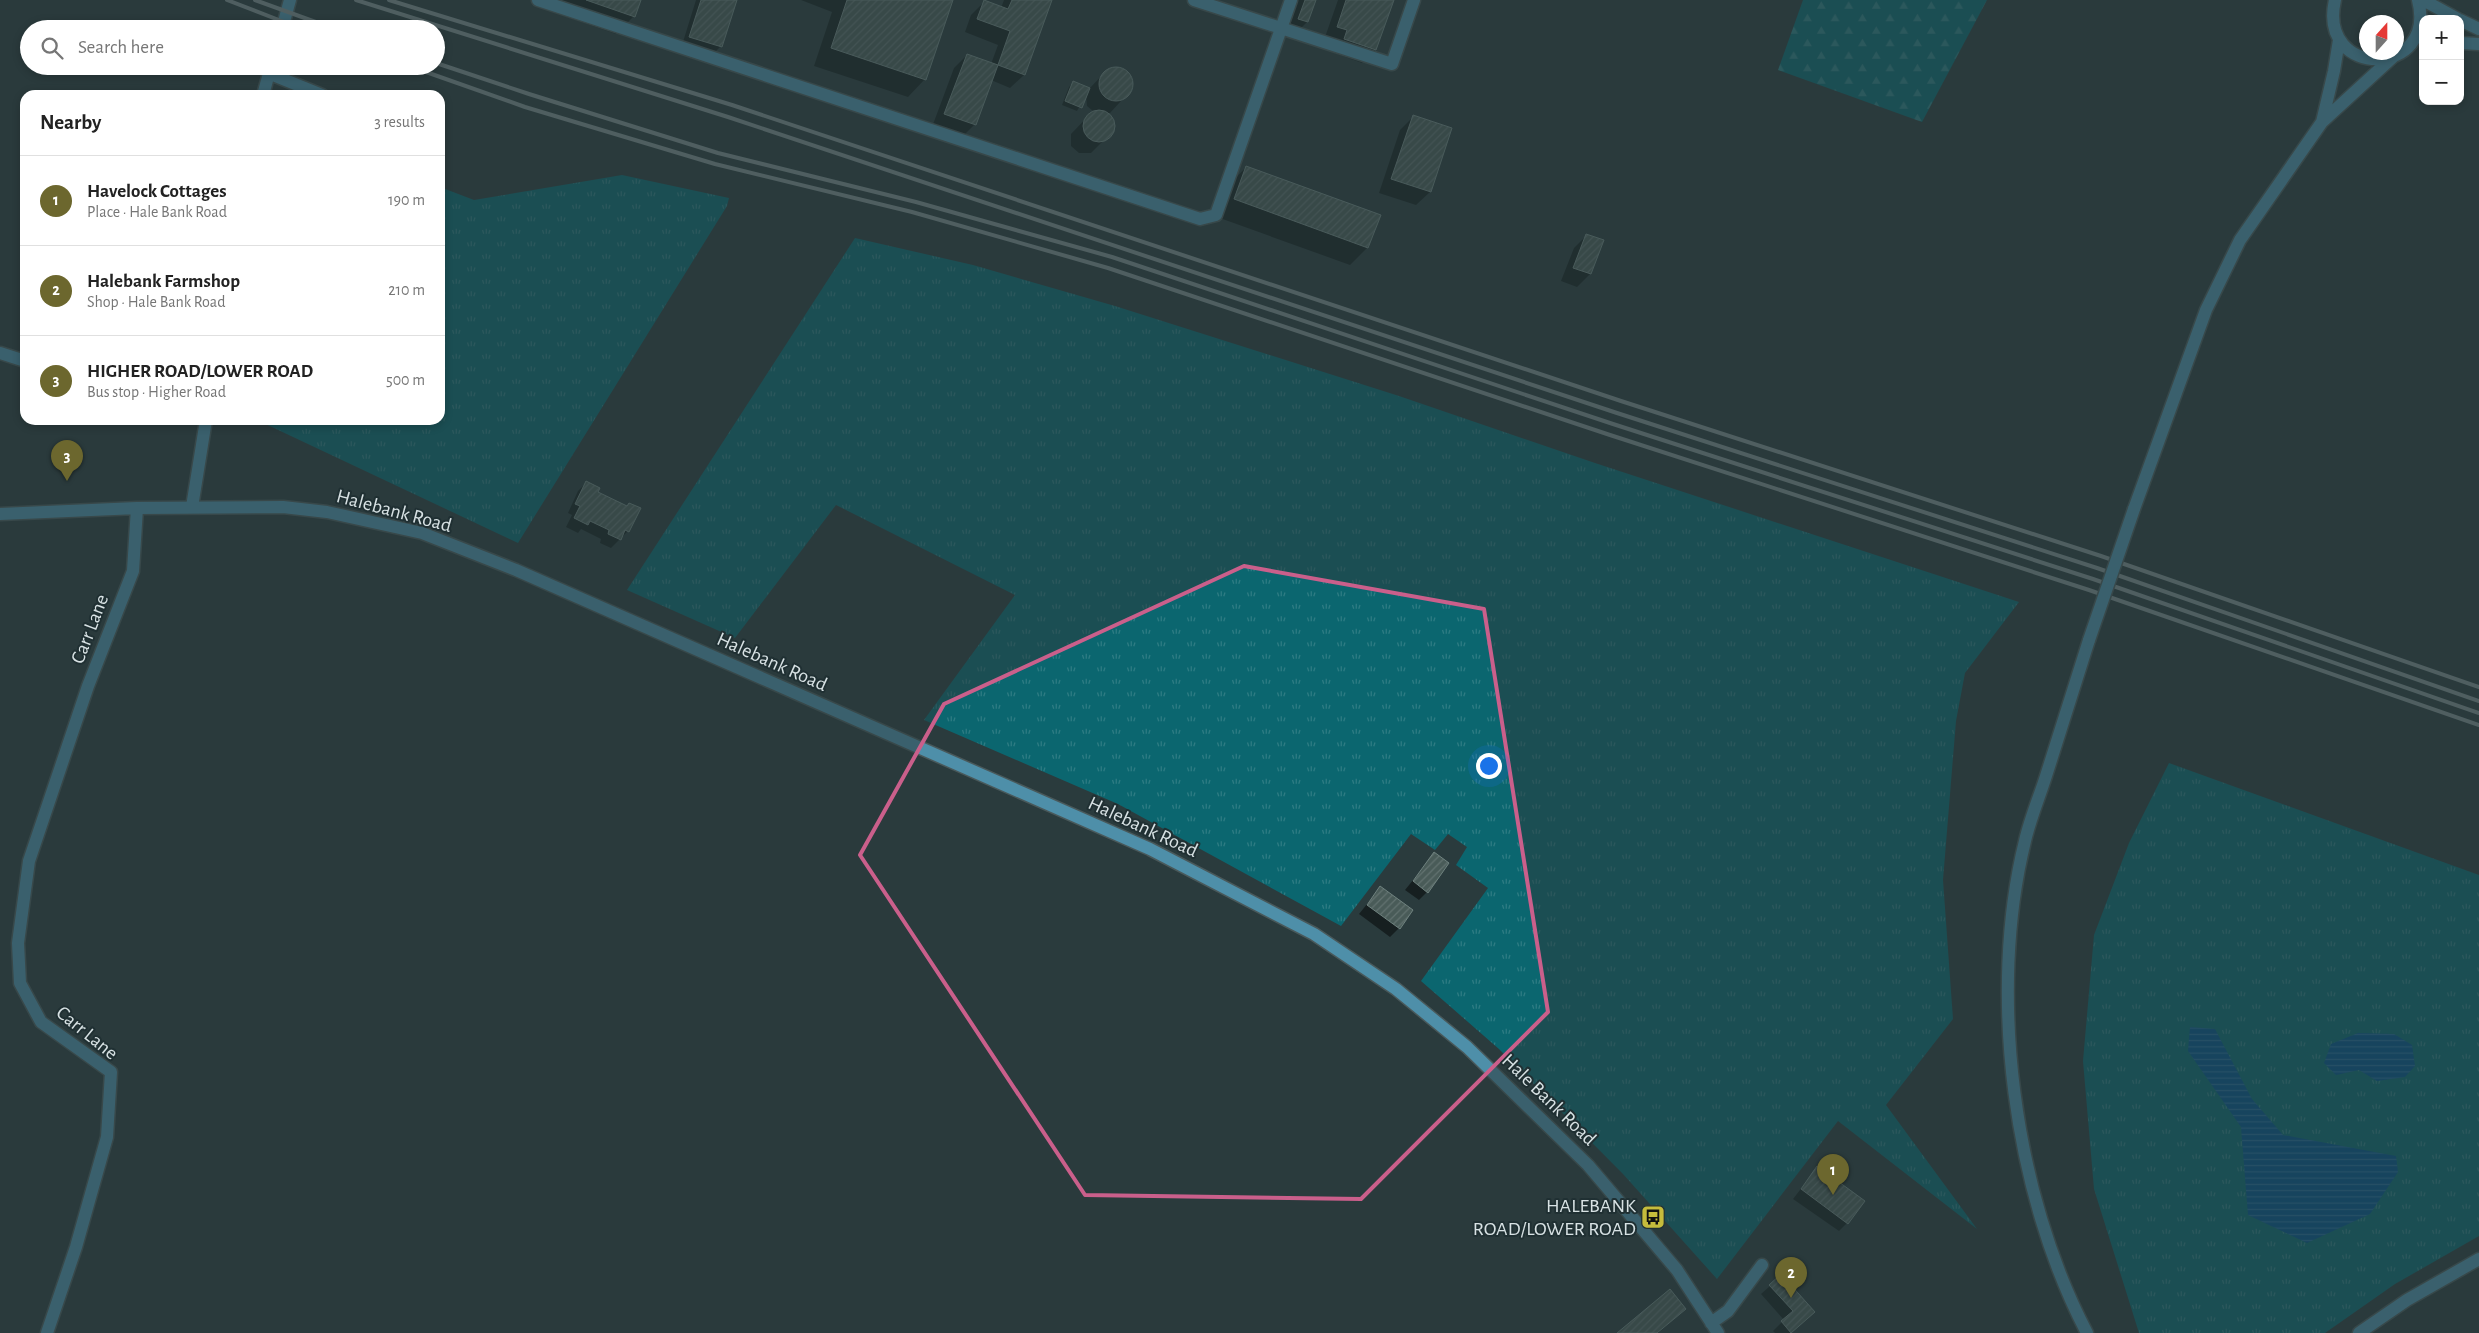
<!DOCTYPE html>
<html lang="en">
<head>
<meta charset="utf-8">
<style>
  :root { --surface:#fff; --page:#f2f2f2; --text:#222; --muted:#767676; --line:#e0e0e0; --accent:#6c672e }
  body { margin:0; font-family:"Alegreya Sans",sans-serif; background:var(--page); color:var(--text) }
  .controls { position:absolute; right:15px; top:15px; display:grid; overflow:hidden; border-radius:10px; box-shadow:0 2px 8px #0003 }
  .controls button { width:45px; height:45px; display:grid; place-items:center; padding:0; border:0; border-bottom:1px solid var(--line); background:var(--surface); color:var(--text); font:25px sans-serif }
  .compass { position:absolute; left:2359px; top:15px; width:45px; height:45px; border-radius:50%; background:var(--surface); box-shadow:0 2px 8px #0003; rotate:21deg }
  .you { position:absolute; left:1488px; top:765px; width:18px; height:18px; margin:-12px; border:4px solid #fff; border-radius:50%; background:#1a73e8; box-shadow:0 0 0 8px #1a73e833 }
  .badge { display:grid; place-items:center; width:32px; height:32px; border-radius:50%; background:var(--accent); color:#fff; font-size:16px; font-weight:700 }
  .pin { position:absolute; translate:-50% -41px; filter:drop-shadow(0 1px 2px #0008) }
  .pin::after { content:''; position:absolute; top:26px; width:18px; height:15px; background:inherit; clip-path:polygon(0 0,100% 0,50% 100%) }
  .list { margin:0; padding:0; list-style:none }
  h2 { display:flex; justify-content:space-between; align-items:center; height:65px; margin:0; padding:0 20px; font-size:21px }
  h2 small { font-size:16px; font-weight:400; color:var(--muted) }
  .list li { display:grid; grid-template-columns:32px 1fr auto; gap:15px; align-items:center; box-sizing:border-box; height:90px; padding:0 20px; border-top:1px solid var(--line) }
  .list b { display:block; font-size:19px; white-space:nowrap }
  .list p { margin:0; font-size:16px; white-space:nowrap; color:var(--muted) }
  .list em { font-size:16px; font-style:normal; color:var(--muted) }
  .icon { flex:none; width:28px; height:28px; fill:none; stroke:currentColor; stroke-width:2; stroke-linecap:round; stroke-linejoin:round }
  .map { position:relative; flex:none; width:2479px; height:1333px; overflow:hidden }
  .search { position:absolute; background:var(--surface); box-shadow:0 2px 8px #0003; left:20px; top:20px; width:425px; height:55px; display:flex; align-items:center; gap:12px; box-sizing:border-box; padding:0 18px; border-radius:28px; color:var(--muted); font-size:19px }
  .panel { position:absolute; background:var(--surface); box-shadow:0 2px 8px #0003; left:20px; top:90px; width:425px; height:335px; border-radius:15px }
  .map>svg:first-child { display:block }
  .grass { fill:url(#grass-tufts) }
  .forest { fill:url(#forest-firs) }
  .water { fill:url(#water-rules) }
  .shadow { fill:#0007 }
  .building { fill:url(#building-hatch); stroke:#6f827f }
  .lines { fill:none; stroke-linecap:round; stroke-linejoin:round }
  .minor-casing { stroke:#49595b; stroke-width:15 }
  .minor { stroke:#4e8fa9; stroke-width:12 }
  .rail { stroke:#7c8a8c; stroke-width:4 }
  .minor-bridge-casing { stroke:#49595b; stroke-width:15; stroke-linecap:butt }
  .minor-bridge { stroke:#4e8fa9; stroke-width:12 }
  .marked { fill:none; stroke:#ca5f8b; stroke-width:4; stroke-linejoin:round }
  .labels { text-anchor:middle; dominant-baseline:central; stroke-width:4; stroke-linejoin:round; paint-order:stroke }
  .street-label { font-size:20px; fill:#d8e2e4; stroke:#203033 }
  .poi-label { font-size:20px; fill:#d8e2e4; stroke:#203033; text-anchor:end }
</style>
</head>
<body>
<div class="map">
<svg width="2479" height="1333" viewBox="0 0 2479 1333">
  <defs>
    <pattern id="grass-tufts" width="24" height="20" patternUnits="userSpaceOnUse" patternTransform="scale(1.25)"><rect width="24" height="20" fill="#0b666f"/><path d="M3 7l-1-3M5 7V3M7 7l1-3M15 17l-1-3M17 17v-4M19 17l1-3" fill="none" stroke="#2e7c83"/></pattern>
    <pattern id="forest-firs" width="22" height="20" patternUnits="userSpaceOnUse" patternTransform="scale(1.25)"><rect width="22" height="20" fill="#0b666f"/><path d="M5 1l3.5 6h-7zM16 11l3.5 6h-7z" fill="#2e7c83"/></pattern>
    <pattern id="water-rules" width="6" height="5" patternUnits="userSpaceOnUse" patternTransform="scale(1.25)"><rect width="6" height="5" fill="#005187"/><path d="M0 2.5h6" fill="none" stroke="#246a98"/></pattern>
    <pattern id="building-hatch" width="6" height="6" patternUnits="userSpaceOnUse" patternTransform="scale(1.25)"><rect width="6" height="6" fill="#495b58"/><path d="M-1 1l2-2M0 6l6-6M5 7l2-2" fill="none" stroke="#627270"/></pattern>
  </defs>
  <rect width="100%" height="100%" fill="#2a3b3d"/>
  <path class="grass" d="M 622,175 L 729,198 L 727,206 L 518,543 L 257,420 L 440,420 L 440,187 L 474,200 Z
    M 855,238 L 973,265 L 1115,306 L 1399,396 L 1595,463 L 2019,602 L 1965,673 L 1956,721 L 1943,880 L 1953,1019 L 1886,1105 L 1977,1229 L 1838,1121 L 1717,1279 L 1623,1174 L 1499,1049 L 1421,981 L 1488,888 L 1456,865 L 1467,847 L 1448,834 L 1435,850 L 1411,834 L 1341,926 L 1118,804 L 924,720 L 1015,595 L 836,505 L 735,638 L 627,590 Z
    M 2169,763 L 2479,875 L 2479,1236 L 2395,1284 L 2325,1333 L 2139,1333 L 2094,1189 L 2083,1061 L 2094,935 L 2129,843 Z"/>
  <path class="forest" d="M 1803,0 L 1987,0 L 1922,122 L 1778,70 Z"/>
  <path class="water" d="M 2190,1027 L 2215,1029 L 2252,1099 L 2283,1135 L 2396,1156 L 2398,1172 L 2370,1214 L 2307,1243 L 2248,1215 L 2241,1127 L 2188,1051 Z
    M 2358,1033 L 2394,1034 L 2412,1045 L 2415,1066 L 2405,1077 L 2377,1081 L 2359,1070 L 2336,1075 L 2324,1063 L 2331,1044 Z"/>
  <path class="shadow" d="M 543,0 L 639,0 L 634,16 L 616,34 L 541,8 Z
    M 696,0 L 731,0 L 721,46 L 712,55 L 682,45 Z
    M 801,0 L 951,0 L 925,79 L 908,97 L 814,66 L 832,12 Z
    M 1051,0 L 1024,75 L 1010,88 L 991,80 L 975,124 L 961,138 L 932,127 L 954,68 L 967,55 L 991,64 L 998,45 L 965,32 L 971,15 L 984,2 L 1001,8 L 1004,0 Z
    M 1298,0 L 1315,0 L 1307,22 L 1294,35 L 1286,32 Z
    M 1338,0 L 1393,0 L 1375,50 L 1362,63 L 1332,52 L 1335,44 L 1324,40 Z
    M 1120,68 L 1130,76 L 1132,89 L 1110,113 L 1106,113 L 1113,120 L 1113,131 L 1091,153 L 1079,153 L 1071,146 L 1071,134 L 1093,111 L 1087,106 L 1086,95 L 1077,111 L 1062,105 L 1069,87 L 1073,83 L 1089,89 L 1107,70 Z
    M 1413,117 L 1450,129 L 1430,192 L 1416,205 L 1379,193 L 1400,130 Z
    M 1246,167 L 1367,248 L 1350,265 L 1217,217 L 1229,185 Z
    M 1587,235 L 1590,274 L 1577,287 L 1561,281 L 1574,248 Z
    M 586,483 L 628,531 L 611,548 L 600,543 L 601,539 L 581,529 L 578,533 L 566,527 L 572,515 L 568,513 L 578,491 Z
    M 1434,854 L 1427,892 L 1419,900 L 1405,890 Z
    M 1380,888 L 1399,928 L 1390,937 L 1359,914 Z
    M 1817,1168 L 1847,1223 L 1839,1231 L 1793,1199 Z
    M 1770,1286 L 1804,1320 L 1790,1333 L 1775,1333 L 1773,1331 L 1784,1320 L 1761,1294 Z
    M 1685,1309 L 1658,1333 L 1618,1333 Z"/>
  <path class="building" d="M 586,0 L 641,0 L 635,17 Z
    M 701,0 L 737,0 L 722,47 L 689,37 Z
    M 847,0 L 953,0 L 926,80 L 831,48 Z
    M 984,0 L 1008,9 L 1012,0 L 1052,0 L 1025,75 L 998,65 L 1010,31 L 977,19 Z
    M 1305,0 L 1316,0 L 1308,22 L 1298,19 Z
    M 1346,0 L 1394,0 L 1376,50 L 1344,39 L 1347,30 L 1337,27 Z
    M 967,54 L 998,65 L 976,125 L 944,114 Z
    M1099 84a17 17 0 1 1 34 0a17 17 0 1 1-34 0Z
    M 1073,81 L 1090,88 L 1082,108 L 1065,101 Z
    M1083 126a16 16 0 1 1 32 0a16 16 0 1 1-32 0Z
    M 1413,115 L 1452,128 L 1431,192 L 1391,179 Z
    M 1246,166 L 1381,215 L 1368,248 L 1234,199 Z
    M 1586,234 L 1604,240 L 1591,274 L 1573,268 Z
    M 586,481 L 600,488 L 598,492 L 627,506 L 629,503 L 641,508 L 629,532 L 625,530 L 621,540 L 608,534 L 609,530 L 590,521 L 588,525 L 574,518 L 580,506 L 575,504 Z
    M 1434,852 L 1449,863 L 1428,893 L 1413,881 Z
    M 1380,886 L 1413,910 L 1400,929 L 1367,905 Z
    M 1817,1166 L 1865,1201 L 1848,1224 L 1801,1189 Z
    M 1781,1274 L 1815,1312 L 1791,1333 L 1781,1321 L 1793,1311 L 1769,1285 Z
    M 1670,1289 L 1686,1309 L 1657,1333 L 1617,1333 Z"/>
  <g class="lines">
    <g class="minor-casing">
      <path id="minor" d="M 538,0 L 1200,219 L 1216,215 L 1291,0
        M 1194,0 L 1392,64 L 1414,0
        M 2335,0 C 2317,80 2438,78 2418,0
        M 2423,0 L 2458,19
        M 2460,20 L 2479,29
        M 282,29 L 290,0
        M 2460,43 L 2479,44
        M 268,73 L 322,95
        M 263,95 L 271,66
        M 2322,122 L 2334,71 L 2339,40
        M 0,353 L 25,361
        M 192,507 L 206,420
        M 2134,509 L 2206,310 L 2240,240 L 2322,122 L 2394,56
        M 0,514 L 137,508 L 283,507 L 327,512 L 422,533 L 516,570 L 1150,849 L 1314,934 L 1396,989 L 1467,1047 L 1588,1165 L 1677,1270 L 1718,1333
        M 1711,1323 L 1728,1311 L 1762,1265
        M 47,1333 L 76,1247 L 107,1137 L 111,1072 L 41,1022 L 20,983 L 18,943 L 29,861 L 88,686 L 133,571 L 137,508
        M 2087,1333 C 2014,1194 1987,994 2025,841 C 2030,819 2039,798 2046,776 C 2060,731 2075,685 2089,640
        M 2359,1333 L 2407,1300 L 2479,1259"/>
    </g>
    <use href="#minor" class="minor"/>
    <path class="rail" d="M 227,0 L 302,29
      M 255,0 L 335,29
      M 356,0 L 728,117 L 1617,413 L 2097,568 L 2479,701
      M 389,0 L 732,105 L 1621,401 L 2101,556 L 2479,687
      M 436,63 L 529,94 L 718,153 L 916,202 L 1112,257 L 1613,424 L 2093,579 L 2479,713
      M 409,66 L 525,107 L 715,164 L 912,212 L 1108,268 L 1610,435 L 2089,590 L 2479,725"/>
    <g class="minor-bridge-casing">
      <path id="minor-bridge" d="M 2089,640 L 2134,509"/>
    </g>
    <use href="#minor-bridge" class="minor-bridge"/>
  </g>
  <path d="M0 0H2479V1333H0ZM 1244,566 L 1484,609 L 1548,1012 L 1361,1199 L 1085,1195 L 860,855 L 944,704 Z" fill="#2a3b3d" fill-opacity=".55" fill-rule="evenodd"/>
  <path class="marked" d="M 1244,566 L 1484,609 L 1548,1012 L 1361,1199 L 1085,1195 L 860,855 L 944,704 Z"/>
  <defs>
    <g id="bus-square" transform="scale(1.25)"><rect x="-9" y="-9" width="18" height="18" rx="4" fill="#c6bc3c" stroke="#203033"/><path d="M-5-6H5V4H4V6H2V4H-2V6H-4V4H-5ZM-3.5-4V0h7V-4ZM-3.5 1.2v1.5H-2V1.2ZM2 1.2v1.5H3.5V1.2Z" fill="#111"/></g>
  </defs>
  <g fill-rule="evenodd">
    <use href="#bus-square" x="1653" y="1217"/>
  </g>
  <g class="labels">
    <g class="street-label">
      <text transform="translate(394 511) rotate(15)">Halebank Road</text>
      <text transform="translate(90 629) rotate(-69)">Carr Lane</text>
      <text transform="translate(772 662) rotate(24)">Halebank Road</text>
      <text transform="translate(1143 827) rotate(25)">Halebank Road</text>
      <text transform="translate(87 1033) rotate(39)">Carr Lane</text>
      <text transform="translate(1549 1100) rotate(44)">Hale Bank Road</text>
    </g>
    <g class="poi-label">
      <text x="1636" y="1206">HALEBANK<tspan x="1636" dy="23">ROAD/LOWER ROAD</tspan></text>
    </g>
  </g>
</svg>
<div class="controls">
<button>+</button>
<button>−</button>
</div>
<svg class="compass" viewBox="-18 -18 36 36"><path d="M0-13l5 13h-10z" fill="#e53935"/><path d="M0 13l5-13h-10z" fill="#767676"/></svg>
<div class="you"></div>
<div class="pin badge" style="left:1833px;top:1195px">1</div>
<div class="pin badge" style="left:1791px;top:1298px">2</div>
<div class="pin badge" style="left:67px;top:481px">3</div>
<div class="search"><svg class="icon" aria-label="search" viewBox="0 0 24 24"><circle cx="10" cy="10" r="6"/><path d="M15 15l6 6"/></svg>Search here</div>
<section class="panel">
<h2>Nearby<small>3 results</small></h2>
<ul class="list">
<li><span class="badge">1</span><div><b>Havelock Cottages</b><p>Place · Hale Bank Road</p></div><em>190 m</em></li>
<li><span class="badge">2</span><div><b>Halebank Farmshop</b><p>Shop · Hale Bank Road</p></div><em>210 m</em></li>
<li><span class="badge">3</span><div><b>HIGHER ROAD/LOWER ROAD</b><p>Bus stop · Higher Road</p></div><em>500 m</em></li>
</ul>
</section>
</div>
</body>
</html>
